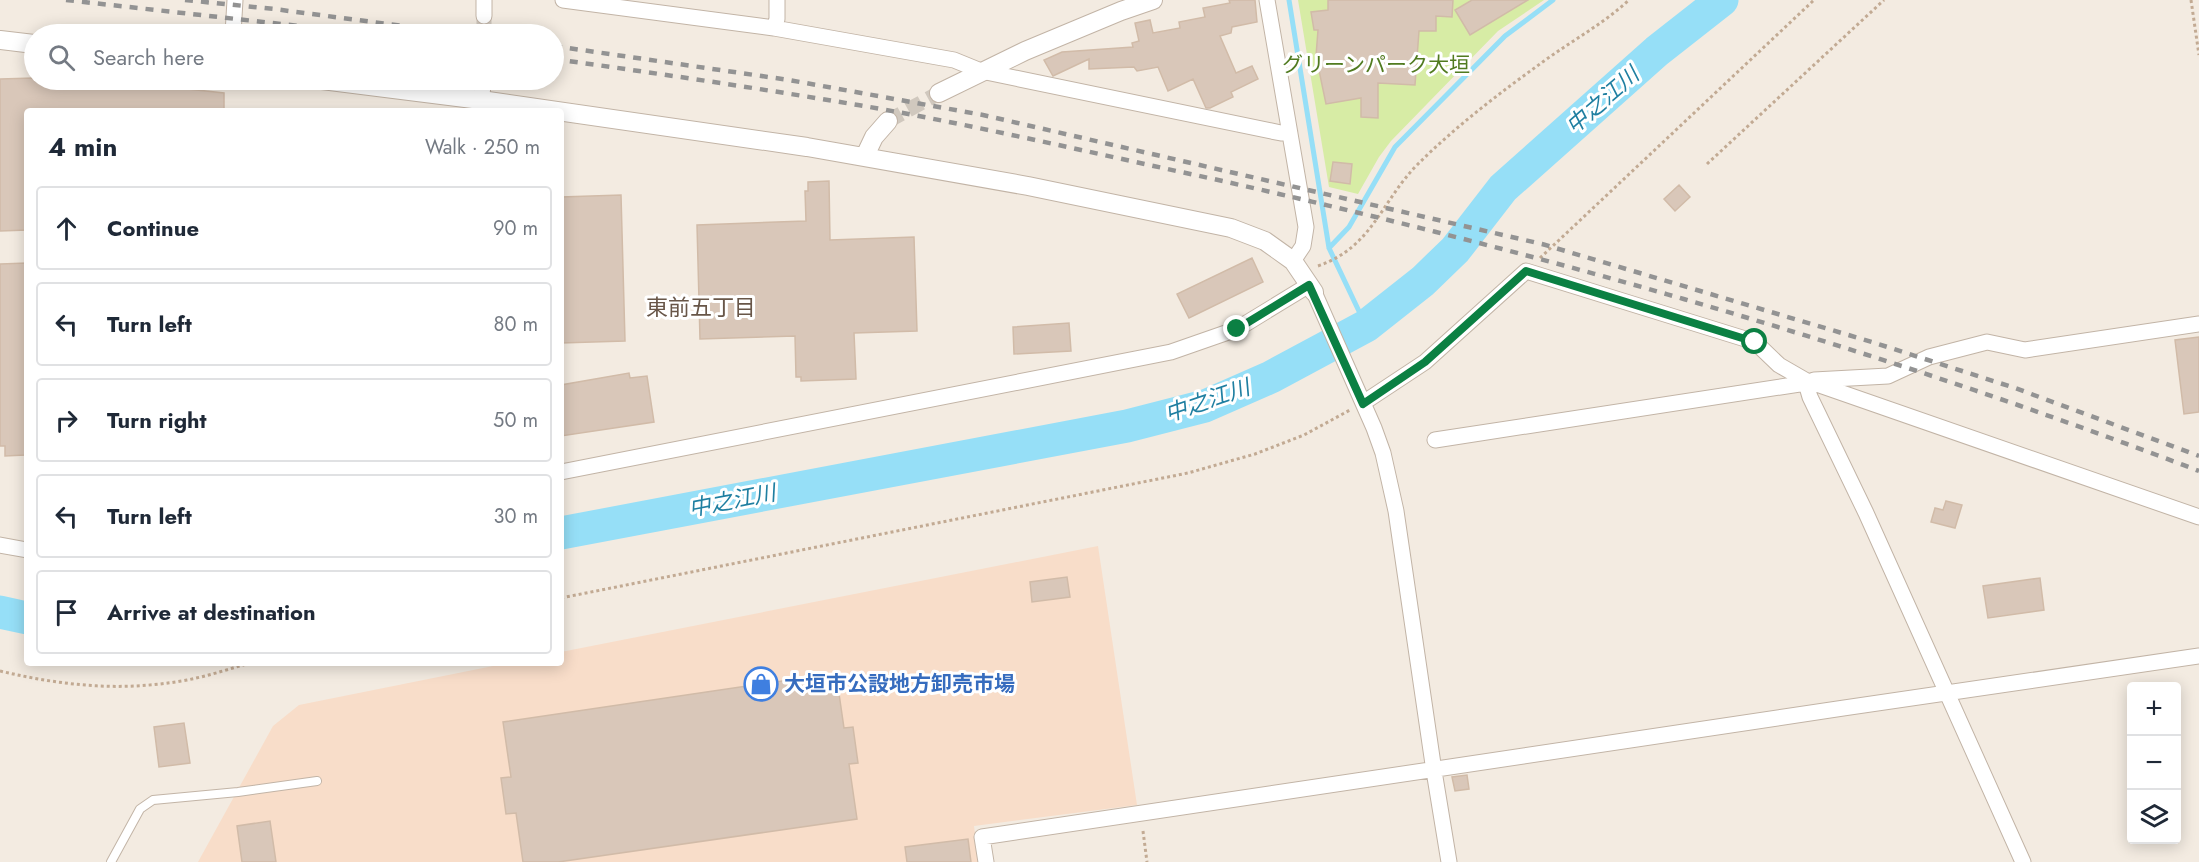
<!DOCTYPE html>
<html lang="en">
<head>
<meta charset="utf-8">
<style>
  :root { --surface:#fff; --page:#f2f2f3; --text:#1f2937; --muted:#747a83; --line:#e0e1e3 }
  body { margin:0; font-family:Jost,"Noto Sans JP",sans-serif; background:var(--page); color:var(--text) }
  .controls { position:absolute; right:18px; bottom:18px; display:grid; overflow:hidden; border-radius:6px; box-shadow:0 3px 15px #0003 }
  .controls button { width:54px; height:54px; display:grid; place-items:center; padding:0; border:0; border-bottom:2px solid var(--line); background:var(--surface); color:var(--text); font:30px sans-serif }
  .stop { position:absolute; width:18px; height:18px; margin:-14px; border:4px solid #0b8043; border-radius:50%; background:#fff }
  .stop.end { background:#0b8043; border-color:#fff; box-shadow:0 2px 6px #0008 }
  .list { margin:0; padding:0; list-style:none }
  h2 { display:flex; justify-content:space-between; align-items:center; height:78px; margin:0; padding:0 24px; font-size:26px }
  h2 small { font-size:20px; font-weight:400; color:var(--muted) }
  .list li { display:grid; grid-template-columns:39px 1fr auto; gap:18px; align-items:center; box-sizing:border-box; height:84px; margin:0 12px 12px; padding:0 12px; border:2px solid var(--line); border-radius:6px }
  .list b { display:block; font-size:22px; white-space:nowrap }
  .list em { font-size:20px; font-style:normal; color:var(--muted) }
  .icon { flex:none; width:33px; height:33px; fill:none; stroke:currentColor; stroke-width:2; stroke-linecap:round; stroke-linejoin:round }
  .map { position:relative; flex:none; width:2199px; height:862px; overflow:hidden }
  .search { position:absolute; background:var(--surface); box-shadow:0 3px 15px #0003; left:24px; top:24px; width:540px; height:66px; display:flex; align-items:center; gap:15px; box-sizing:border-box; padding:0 21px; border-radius:33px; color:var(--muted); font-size:22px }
  .panel { position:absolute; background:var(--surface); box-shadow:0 3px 15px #0003; left:24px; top:108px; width:540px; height:558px; border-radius:6px }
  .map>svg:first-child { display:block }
  .commercial { fill:#f8ddc9 }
  .green { fill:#d7eca5 }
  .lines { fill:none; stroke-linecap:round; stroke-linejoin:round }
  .stream { stroke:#96dff7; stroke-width:5 }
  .river { stroke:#96dff7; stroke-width:33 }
  .building { fill:#d9c7b9; stroke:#d1bba8; stroke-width:1.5 }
  .minor-tunnel { stroke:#d0c8be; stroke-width:15; stroke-dasharray:15 8; stroke-linecap:butt }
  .service-casing { stroke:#c2b4a6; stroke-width:10 }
  .minor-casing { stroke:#c2b4a6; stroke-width:17 }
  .tertiary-casing { stroke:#c2b4a6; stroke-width:20 }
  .path { stroke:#c2aa93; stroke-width:3; stroke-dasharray:3 3; stroke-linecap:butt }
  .service { stroke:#fff; stroke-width:8 }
  .minor { stroke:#fff; stroke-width:15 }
  .tertiary { stroke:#fff; stroke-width:18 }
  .rail { stroke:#939393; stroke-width:4.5; stroke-dasharray:8 8; stroke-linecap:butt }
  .route { stroke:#0b8043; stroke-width:8 }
  .labels { text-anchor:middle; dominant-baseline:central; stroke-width:6; stroke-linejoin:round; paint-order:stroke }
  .park-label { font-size:21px; fill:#517b20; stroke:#fff }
  .shop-label { font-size:21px; font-weight:bold; fill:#366cbe; stroke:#fff; text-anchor:start }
  .water-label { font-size:22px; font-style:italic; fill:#1f7fa1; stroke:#fff }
  .neighbourhood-label { font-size:22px; fill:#685648; stroke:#fff }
</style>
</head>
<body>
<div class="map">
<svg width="2199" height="862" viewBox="0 0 2199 862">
  <rect width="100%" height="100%" fill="#f3ebe1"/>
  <path class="commercial" d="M 1098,546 L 1137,805 L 974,826 L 979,862 L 198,862 L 273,726 L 299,705 L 508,663 L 561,663 L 561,652 Z"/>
  <path class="green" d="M 1298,0 L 1544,0 L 1498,31 L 1391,141 L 1379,157 L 1358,194 L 1329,187 Z"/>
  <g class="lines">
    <path class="stream" d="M 1289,0 L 1329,248 L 1366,326
      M 1329,248 L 1349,227 L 1395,147 L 1505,36 L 1553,0"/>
    <path class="river" d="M 561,533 L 1127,426 L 1205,406 L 1271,377 L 1366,326 L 1423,281 L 1455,250 L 1503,188 L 1657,51 L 1722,0
      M 0,612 L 27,618"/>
  </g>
  <path class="building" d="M 1229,0 L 1255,0 L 1257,22 L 1232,27 L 1231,33 L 1220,36 L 1236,73 L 1252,66 L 1258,79 L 1231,92 L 1233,97 L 1210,108 L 1206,108 L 1193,79 L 1168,91 L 1158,67 L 1137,71 L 1134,67 L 1089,69 L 1089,59 L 1053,76 L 1044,60 L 1062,52 L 1133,47 L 1132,43 L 1139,41 L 1135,23 L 1150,20 L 1153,33 L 1180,28 L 1179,22 L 1205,17 L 1203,8 L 1230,3 Z
    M 1328,0 L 1453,0 L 1452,17 L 1436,16 L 1436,31 L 1419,31 L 1415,85 L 1378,83 L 1378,118 L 1361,117 L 1361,98 L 1326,104 L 1316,56 L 1318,30 L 1314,30 L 1311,12 L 1328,10 Z
    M 1472,0 L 1528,0 L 1470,35 L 1455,10 Z
    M 34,78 L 105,80 L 224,93 L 224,111 L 27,111 L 27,230 L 0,231 L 0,79 Z
    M 1333,162 L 1352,164 L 1350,184 L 1330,181 Z
    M 829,181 L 830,240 L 914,237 L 917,331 L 854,333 L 856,379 L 801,381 L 801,377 L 796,377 L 795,336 L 700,339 L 697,225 L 806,221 L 805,191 L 808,191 L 808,182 Z
    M 1679,185 L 1690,197 L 1675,211 L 1664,199 Z
    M 621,195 L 625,341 L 561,343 L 561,197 Z
    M 1252,258 L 1263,282 L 1189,318 L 1177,294 Z
    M 27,263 L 27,444 L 25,444 L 25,455 L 5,456 L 5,446 L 0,446 L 0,264 Z
    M 1069,323 L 1071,351 L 1014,354 L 1013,327 Z
    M 2199,337 L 2199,412 L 2184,414 L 2175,340 Z
    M 629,373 L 630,378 L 647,376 L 654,422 L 561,436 L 561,385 Z
    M 1946,501 L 1962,505 L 1955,528 L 1931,522 L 1935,508 L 1943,510 Z
    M 1067,577 L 1070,597 L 1032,602 L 1030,582 Z
    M 2040,578 L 2044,610 L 1988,618 L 1983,586 Z
    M 836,673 L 844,728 L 853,727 L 858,763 L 849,764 L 857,819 L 558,862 L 523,862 L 516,813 L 506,814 L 501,778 L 511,777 L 503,722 Z
    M 184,723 L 190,763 L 159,767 L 154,727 Z
    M 1467,775 L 1469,789 L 1455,791 L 1452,777 Z
    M 270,821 L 276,862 L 242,862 L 237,826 Z
    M 968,839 L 971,862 L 907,862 L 905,847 Z"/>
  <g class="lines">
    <path class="minor-tunnel" d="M 484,16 L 484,34
      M 888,121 L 939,93"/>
    <g class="service-casing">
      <path id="service" d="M 111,862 L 140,809 L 153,800 L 238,792 L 317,781"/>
    </g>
    <g class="minor-casing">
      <path id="minor" d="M 563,0 L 774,28 L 954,60 L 981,71 L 1281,133 L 1290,133
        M 1267,0 L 1306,227 L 1303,246 L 1293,261
        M 484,16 L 484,0
        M 774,28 L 777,19 L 777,0
        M 233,34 L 235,0
        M 481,100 L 484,80
        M 1314,292 L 1374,428 L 1383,453 L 1396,511 L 1434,771 L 1449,862
        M 1805,380 L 1810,397 L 1866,513 L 2023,862
        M 1814,380 L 1888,376 L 1929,357 L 1987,342 L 2025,350 L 2199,324
        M 1363,403 L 1425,362 L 1526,271 L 1755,342 L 1779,365 L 1805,380 L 2199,517
        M 1435,440 L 1806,383
        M 561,472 L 1171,352 L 1237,329 L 1309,285
        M 0,545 L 27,550
        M 986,862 L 982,837 C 1388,778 1793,714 2199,656"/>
    </g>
    <g class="tertiary-casing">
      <path id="tertiary" d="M 0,40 L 34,44
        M 322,80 L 481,100 L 807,147 L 1028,186 L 1231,228 L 1265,241 L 1293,261 L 1314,292
        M 939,93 L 1025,51 L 1121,11 L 1153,0
        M 865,156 L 874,137 L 888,121"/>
    </g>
    <path class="path" d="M 2191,0 L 2199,55
      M 1707,164 L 1884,0
      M 1540,258 L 1814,0
      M 1318,266 C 1373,247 1381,201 1418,164 C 1456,126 1501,92 1544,61 C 1573,40 1603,24 1629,0
      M 561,598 L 1188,473 L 1255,454 L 1304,435 L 1350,410
      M 0,671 C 64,686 122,692 187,680 C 208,676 229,669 250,663
      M 1143,831 L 1147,862"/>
    <use href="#service" class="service"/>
    <use href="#minor" class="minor"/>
    <use href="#tertiary" class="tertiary"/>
    <path class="rail" d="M 66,0 L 371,34
      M 185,0 L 274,9 L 464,34
      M 554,46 L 789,80 L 983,115 L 1542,244 L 1872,342 L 2015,388 L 2199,456
      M 554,59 C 655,73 757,88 858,105 C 975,125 1092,153 1209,178 C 1545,253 1877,348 2199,471"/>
  </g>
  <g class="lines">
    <path class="route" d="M 1237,329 L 1309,285 L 1363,404 L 1425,362 L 1526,271 L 1755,342"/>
  </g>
  <defs>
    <g id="shop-ring" transform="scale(1.725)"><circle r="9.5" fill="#fff" stroke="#3f7fe0" stroke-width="1.5"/><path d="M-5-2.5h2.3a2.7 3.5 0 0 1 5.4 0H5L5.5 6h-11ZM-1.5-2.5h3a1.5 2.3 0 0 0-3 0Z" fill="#3f7fe0"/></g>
  </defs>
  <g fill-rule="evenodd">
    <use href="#shop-ring" x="761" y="684"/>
  </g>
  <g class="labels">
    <g class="park-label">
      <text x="1376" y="65">グリーンパーク大垣</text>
    </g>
    <g class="shop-label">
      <text x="784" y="684">大垣市公設地方卸売市場</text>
    </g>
    <g class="water-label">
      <text transform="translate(1602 100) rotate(-41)">中之江川</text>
      <text transform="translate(1207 400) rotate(-19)">中之江川</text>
      <text transform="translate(732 500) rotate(-11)">中之江川</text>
    </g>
    <g class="neighbourhood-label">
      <text x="701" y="307">東前五丁目</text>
    </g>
  </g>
</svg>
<div class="controls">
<button>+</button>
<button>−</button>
<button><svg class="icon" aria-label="layers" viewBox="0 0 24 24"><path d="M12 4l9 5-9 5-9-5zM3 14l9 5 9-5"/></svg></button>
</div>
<div class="stop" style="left:1755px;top:342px"></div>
<div class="stop end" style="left:1237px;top:329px"></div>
<div class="search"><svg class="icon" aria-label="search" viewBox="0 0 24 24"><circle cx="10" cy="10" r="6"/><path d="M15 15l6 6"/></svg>Search here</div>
<section class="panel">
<h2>4 min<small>Walk · 250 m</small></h2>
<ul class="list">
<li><svg class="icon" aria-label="ahead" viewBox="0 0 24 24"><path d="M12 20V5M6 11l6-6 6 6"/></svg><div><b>Continue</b></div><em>90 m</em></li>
<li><svg class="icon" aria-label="left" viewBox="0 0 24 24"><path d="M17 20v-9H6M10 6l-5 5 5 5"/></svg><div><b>Turn left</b></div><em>80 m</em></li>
<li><svg class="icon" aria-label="right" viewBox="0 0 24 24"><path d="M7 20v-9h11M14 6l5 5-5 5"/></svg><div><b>Turn right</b></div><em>50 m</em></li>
<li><svg class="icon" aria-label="left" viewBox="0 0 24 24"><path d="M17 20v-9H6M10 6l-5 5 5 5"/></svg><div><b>Turn left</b></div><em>30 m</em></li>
<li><svg class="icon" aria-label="arrive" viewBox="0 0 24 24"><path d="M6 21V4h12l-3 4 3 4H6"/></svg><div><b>Arrive at destination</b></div></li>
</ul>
</section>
</div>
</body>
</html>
